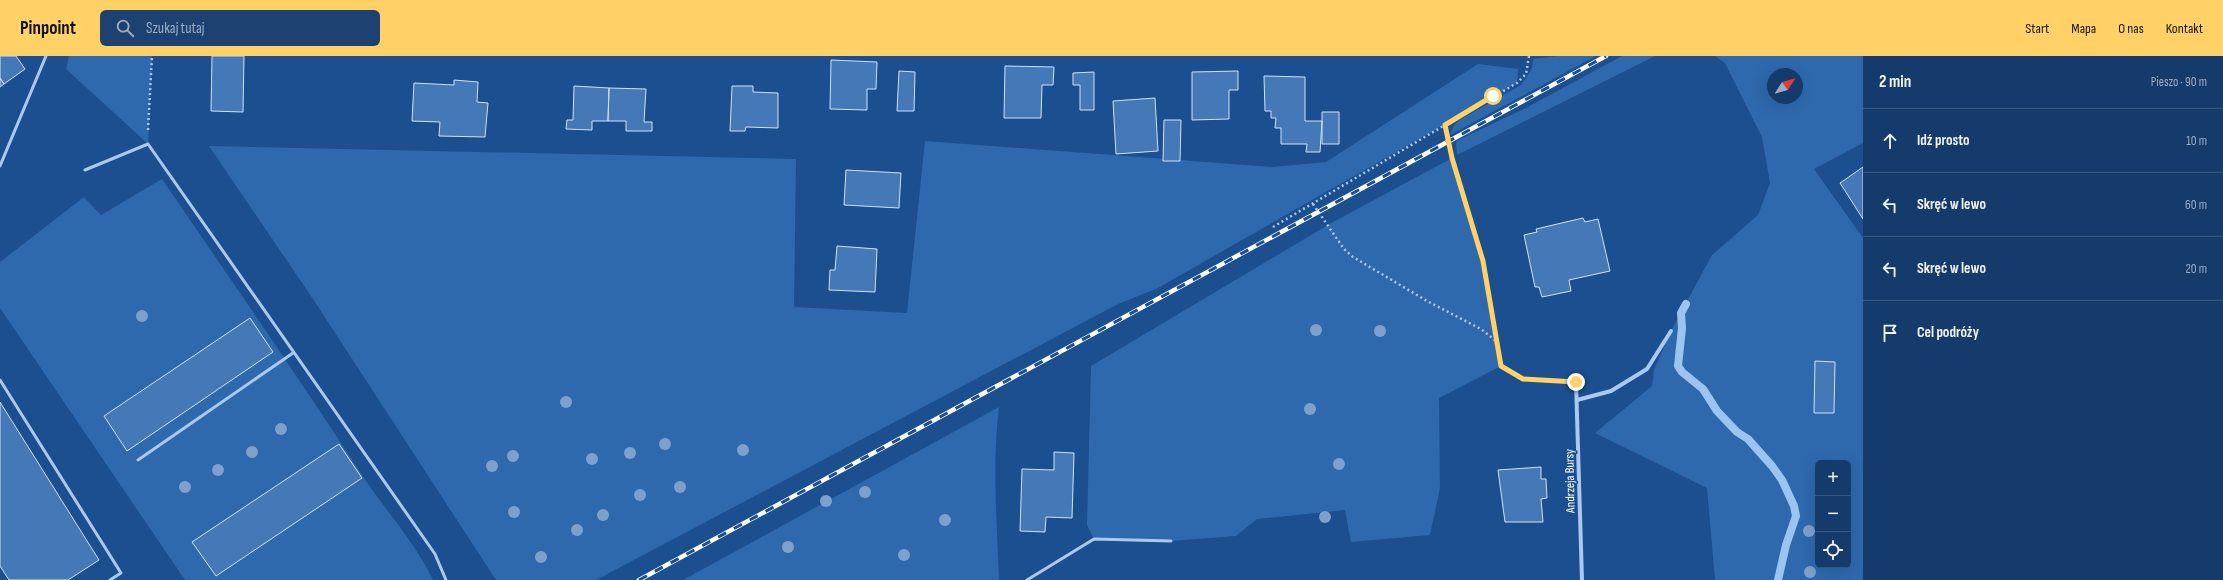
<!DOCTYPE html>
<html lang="pl">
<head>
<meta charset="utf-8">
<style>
  :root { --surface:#143b6b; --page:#1d4271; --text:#f1f3f6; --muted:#9dadc1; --line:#33557e; --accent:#ffd166 }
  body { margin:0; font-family:"Sofia Sans Condensed",sans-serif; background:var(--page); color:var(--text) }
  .controls { position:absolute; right:12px; bottom:12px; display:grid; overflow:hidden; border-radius:6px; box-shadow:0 4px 16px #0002 }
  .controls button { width:36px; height:36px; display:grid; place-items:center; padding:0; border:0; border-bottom:1px solid var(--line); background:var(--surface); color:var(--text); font:20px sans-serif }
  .compass { position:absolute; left:1767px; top:12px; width:36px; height:36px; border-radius:50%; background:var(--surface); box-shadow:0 4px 16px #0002; rotate:54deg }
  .stop { position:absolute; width:12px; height:12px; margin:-9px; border:3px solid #ffd166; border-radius:50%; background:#fff }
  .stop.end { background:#ffd166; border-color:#fff; box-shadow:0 1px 4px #0008 }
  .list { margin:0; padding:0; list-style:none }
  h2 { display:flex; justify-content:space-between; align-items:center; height:52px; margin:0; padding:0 16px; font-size:17px }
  h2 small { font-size:13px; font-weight:400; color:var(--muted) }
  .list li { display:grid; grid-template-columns:26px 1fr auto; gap:12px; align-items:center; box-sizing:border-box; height:64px; padding:0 16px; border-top:1px solid var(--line) }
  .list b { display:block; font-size:15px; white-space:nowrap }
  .list em { font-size:13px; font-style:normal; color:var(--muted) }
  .icon { flex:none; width:22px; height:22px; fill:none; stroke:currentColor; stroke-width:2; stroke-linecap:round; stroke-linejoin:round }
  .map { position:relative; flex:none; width:1863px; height:524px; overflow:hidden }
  header { display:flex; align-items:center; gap:24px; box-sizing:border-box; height:56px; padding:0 20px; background:var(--accent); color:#111 }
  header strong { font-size:19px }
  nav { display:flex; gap:22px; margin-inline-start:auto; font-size:14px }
  .search { width:280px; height:36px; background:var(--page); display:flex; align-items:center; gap:10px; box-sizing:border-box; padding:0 14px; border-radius:6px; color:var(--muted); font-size:15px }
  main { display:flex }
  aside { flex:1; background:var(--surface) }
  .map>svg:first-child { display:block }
  .green { fill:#2e69ad; fill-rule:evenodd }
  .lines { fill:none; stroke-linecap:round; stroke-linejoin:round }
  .stream { stroke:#9cc4f0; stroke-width:8 }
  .building { fill:#4478b7; stroke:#cfe3fa }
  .path { stroke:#a9c9ee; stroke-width:2.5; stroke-dasharray:2 3; stroke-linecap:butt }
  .service { stroke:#a9c9ee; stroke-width:3 }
  .minor { stroke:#a9c9ee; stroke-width:4 }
  .rail-casing { stroke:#fff; stroke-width:4.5 }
  .rail { stroke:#1b4f8f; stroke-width:3; stroke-dasharray:9; stroke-linecap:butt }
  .tree { fill:#7ea0ca }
  .route { stroke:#ffd166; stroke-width:5 }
  .labels { text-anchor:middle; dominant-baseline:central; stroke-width:3.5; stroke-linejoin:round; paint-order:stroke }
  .street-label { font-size:13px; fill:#fff; stroke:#1b4f8f }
</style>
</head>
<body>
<header>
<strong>Pinpoint</strong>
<div class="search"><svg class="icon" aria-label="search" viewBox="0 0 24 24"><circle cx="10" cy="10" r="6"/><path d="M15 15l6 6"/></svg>Szukaj tutaj</div>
<nav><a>Start</a><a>Mapa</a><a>O nas</a><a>Kontakt</a></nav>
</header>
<main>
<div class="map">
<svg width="1863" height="524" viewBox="0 0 1863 524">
  <rect width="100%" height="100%" fill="#1b4f8f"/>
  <path class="green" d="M 69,0 L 152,0 L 148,88 L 66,13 Z
    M 1557,0 L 1596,0 L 1450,79 L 1453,71 L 1458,65 L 1521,29 L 1532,13 L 1533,3 Z
    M 1622,0 L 1655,0 L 1457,99 L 1456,85 L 1526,52 Z
    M 1715,0 L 1863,0 L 1863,87 L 1814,113 L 1863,182 L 1863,524 L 1715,524 L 1707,432 L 1595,377 L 1652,330 L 1654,314 L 1671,275 L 1712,199 L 1758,159 L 1770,127 L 1762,81 L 1725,7 ZM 1773,18 L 1797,18 L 1797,42 L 1773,42 ZM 1818,407 L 1848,407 L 1848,509 L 1818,509 Z
    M 1478,8 L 1518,13 L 1517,27 L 1158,232 L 1118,248 L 596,524 L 496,524 L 313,243 L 209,90 L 796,103 L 794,251 L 907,257 L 925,85 L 1273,111 L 1326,106 Z
    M 1452,102 L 1483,205 L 1501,310 L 1439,342 L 1440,432 L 1430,479 L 1351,486 L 1345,454 L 1257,463 L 1236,480 L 1171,485 L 1094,483 L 1087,469 L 1091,310 L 1333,166 Z
    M 162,123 C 229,221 297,319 362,419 C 385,454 415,486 433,524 L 185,524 L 0,252 L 0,206 L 84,141 L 101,159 Z
    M 999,351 C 992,408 997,467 999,524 L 683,524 Z"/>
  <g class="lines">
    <path class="stream" d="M 1686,248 L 1681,257 L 1682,272 L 1678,310 L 1682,316 L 1703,333 L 1717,355 L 1737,376 L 1748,383 L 1772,410 L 1782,424 L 1794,450 L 1796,460 L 1786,489 L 1778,524"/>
  </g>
  <path class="building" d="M 0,0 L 16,0 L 25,13 L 4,28 L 0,22 Z
    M 212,0 L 244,0 L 243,56 L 211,55 Z
    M 831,4 L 877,6 L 876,33 L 867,33 L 867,54 L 830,53 Z
    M 1005,10 L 1054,11 L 1053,29 L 1042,29 L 1041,62 L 1004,62 Z
    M 899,15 L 915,16 L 914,55 L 897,55 Z
    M 1238,15 L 1238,34 L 1229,34 L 1229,63 L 1192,64 L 1192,16 Z
    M 1094,16 L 1094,54 L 1080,54 L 1080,29 L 1073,29 L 1073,17 Z
    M 1264,20 L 1305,21 L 1305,65 L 1322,65 L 1320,96 L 1306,96 L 1307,88 L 1281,88 L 1281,72 L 1275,72 L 1276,62 L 1271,62 L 1271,55 L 1265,55 Z
    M 0,22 L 4,28 L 0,31 Z
    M 454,24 L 478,26 L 477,46 L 488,47 L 485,81 L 439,80 L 440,66 L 412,65 L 414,27 L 454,29 Z
    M 574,30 L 609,32 L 608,65 L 592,65 L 592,74 L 566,73 L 567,64 L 573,64 Z
    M 732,30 L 753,30 L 753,36 L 778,37 L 778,72 L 746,71 L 745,75 L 730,75 Z
    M 609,32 L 646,33 L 644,66 L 652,66 L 652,75 L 626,75 L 626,65 L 608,65 Z
    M 1155,42 L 1158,95 L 1116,98 L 1113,45 Z
    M 1322,56 L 1339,56 L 1339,88 L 1322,88 Z
    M 1164,64 L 1181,64 L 1180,105 L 1163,105 Z
    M 1863,111 L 1863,163 L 1840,127 Z
    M 846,114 L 901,117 L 899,152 L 844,149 Z
    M 1583,162 L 1585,166 L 1598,163 L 1610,215 L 1569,224 L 1571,235 L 1542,241 L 1539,231 L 1535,231 L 1524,179 L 1537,176 L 1536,173 Z
    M 837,190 L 877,193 L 875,236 L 829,234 L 830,214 L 835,214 Z
    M 250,262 L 273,296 L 127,395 L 104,360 Z
    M 1815,305 L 1835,306 L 1834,357 L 1814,357 Z
    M 0,346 L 99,504 L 68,524 L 9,524 L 0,510 Z
    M 339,388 L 362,422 L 216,520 L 192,486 Z
    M 1054,396 L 1074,397 L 1072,462 L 1046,461 L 1045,476 L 1020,475 L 1022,413 L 1054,414 Z
    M 1541,411 L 1541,423 L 1546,423 L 1547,442 L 1541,443 L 1543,466 L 1505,466 L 1498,414 Z"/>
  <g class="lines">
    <path class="path" d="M 1529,0 L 1526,18 L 1517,27 L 1445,69 L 1452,102 L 1483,205 L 1501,310 L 1523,323 L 1561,325
      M 148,74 L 152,0
      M 1313,148 L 1344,193 L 1353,201 L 1427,245 L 1481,273 L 1496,285
      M 1273,171 L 1445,69"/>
    <path class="service" d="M 0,110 L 46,0
      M 85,114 L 148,88 L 435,498 L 446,524
      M 0,324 L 121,517 L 110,524
      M 138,404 L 293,297
      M 1027,524 L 1094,483 L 1171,485"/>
    <path class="minor" d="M 1576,326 L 1582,524
      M 1577,344 L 1611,335 L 1647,313 L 1671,275"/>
    <g class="rail-casing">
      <path id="rail" d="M 639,524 L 1606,0"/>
    </g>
    <use href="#rail" class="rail"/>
  </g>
  <g class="tree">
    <circle cx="142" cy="260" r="6"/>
    <circle cx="1316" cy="274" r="6"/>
    <circle cx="1380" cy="275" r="6"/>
    <circle cx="566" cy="346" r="6"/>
    <circle cx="1310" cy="353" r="6"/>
    <circle cx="281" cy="373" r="6"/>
    <circle cx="665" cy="388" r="6"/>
    <circle cx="743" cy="394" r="6"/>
    <circle cx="252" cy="396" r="6"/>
    <circle cx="630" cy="397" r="6"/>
    <circle cx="513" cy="400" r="6"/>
    <circle cx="592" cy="403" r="6"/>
    <circle cx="1339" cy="408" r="6"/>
    <circle cx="492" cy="410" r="6"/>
    <circle cx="218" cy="414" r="6"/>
    <circle cx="185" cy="431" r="6"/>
    <circle cx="680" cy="431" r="6"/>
    <circle cx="865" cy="436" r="6"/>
    <circle cx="640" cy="439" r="6"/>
    <circle cx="826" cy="445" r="6"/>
    <circle cx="514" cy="456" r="6"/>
    <circle cx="603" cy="459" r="6"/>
    <circle cx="1325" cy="461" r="6"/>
    <circle cx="945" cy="464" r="6"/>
    <circle cx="577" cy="474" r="6"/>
    <circle cx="1809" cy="475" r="6"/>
    <circle cx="788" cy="491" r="6"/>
    <circle cx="904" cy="499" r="6"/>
    <circle cx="541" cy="501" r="6"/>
    <circle cx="1810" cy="516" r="6"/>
  </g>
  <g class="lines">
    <path class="route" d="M 1493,40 L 1445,69 L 1452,102 L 1483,205 L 1501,310 L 1523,323 L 1576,326"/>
  </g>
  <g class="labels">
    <g class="street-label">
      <text transform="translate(1570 425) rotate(-91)">Andrzeja Bursy</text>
    </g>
  </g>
</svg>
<div class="controls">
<button>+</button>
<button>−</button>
<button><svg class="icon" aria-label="locate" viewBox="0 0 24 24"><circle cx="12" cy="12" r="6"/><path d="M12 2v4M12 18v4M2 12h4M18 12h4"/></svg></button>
</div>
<svg class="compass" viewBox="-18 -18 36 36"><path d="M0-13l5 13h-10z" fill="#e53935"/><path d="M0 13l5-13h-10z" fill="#9dadc1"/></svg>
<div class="stop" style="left:1493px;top:40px"></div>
<div class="stop end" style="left:1576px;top:326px"></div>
</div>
<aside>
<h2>2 min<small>Pieszo · 90 m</small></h2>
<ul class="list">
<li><svg class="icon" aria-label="ahead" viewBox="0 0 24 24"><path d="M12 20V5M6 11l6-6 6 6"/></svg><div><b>Idź prosto</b></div><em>10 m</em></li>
<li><svg class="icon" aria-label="left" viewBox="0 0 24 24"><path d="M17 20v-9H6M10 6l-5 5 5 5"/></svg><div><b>Skręć w lewo</b></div><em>60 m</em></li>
<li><svg class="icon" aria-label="left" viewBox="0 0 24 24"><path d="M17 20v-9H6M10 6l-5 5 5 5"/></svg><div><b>Skręć w lewo</b></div><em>20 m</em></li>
<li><svg class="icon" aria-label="arrive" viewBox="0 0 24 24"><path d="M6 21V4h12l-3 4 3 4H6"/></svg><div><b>Cel podróży</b></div></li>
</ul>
</aside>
</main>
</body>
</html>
